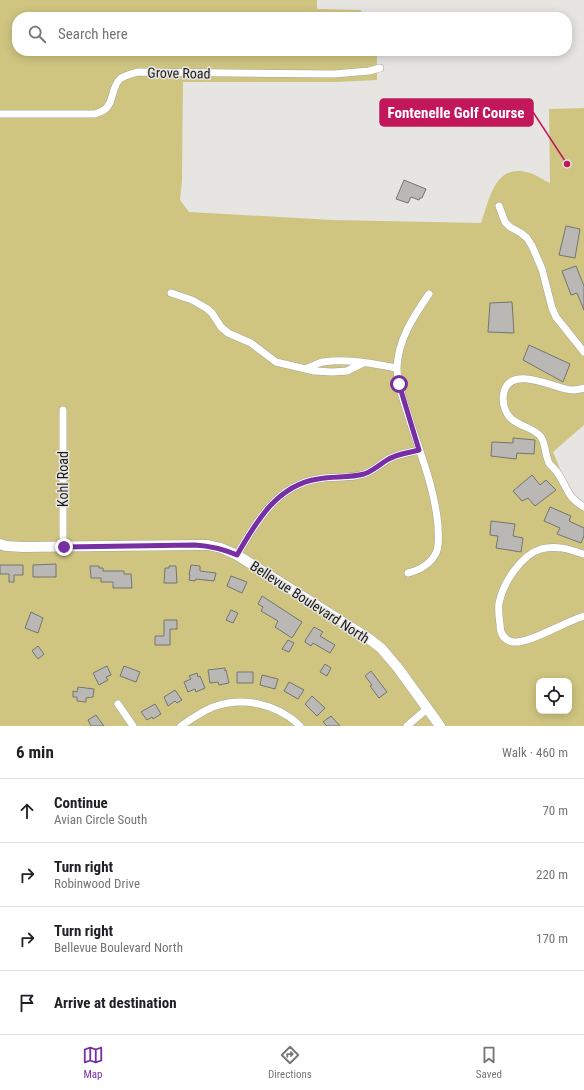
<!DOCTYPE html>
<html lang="en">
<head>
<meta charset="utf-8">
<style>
  :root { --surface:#fff; --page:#f2f2f2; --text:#202124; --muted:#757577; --line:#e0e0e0; --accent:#782fa2 }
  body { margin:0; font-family:"Roboto Condensed",sans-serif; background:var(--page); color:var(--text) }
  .controls { position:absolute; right:12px; bottom:12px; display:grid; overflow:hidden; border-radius:8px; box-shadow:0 2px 10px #0003 }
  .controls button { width:36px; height:36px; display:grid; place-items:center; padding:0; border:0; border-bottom:1px solid var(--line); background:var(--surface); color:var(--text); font:20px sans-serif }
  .stop { position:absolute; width:12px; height:12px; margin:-9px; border:3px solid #782fa2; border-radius:50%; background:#fff }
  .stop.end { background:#782fa2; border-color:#fff; box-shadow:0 1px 4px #0008 }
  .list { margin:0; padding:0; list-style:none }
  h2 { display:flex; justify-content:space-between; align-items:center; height:52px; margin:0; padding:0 16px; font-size:17px }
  h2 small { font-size:13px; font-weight:400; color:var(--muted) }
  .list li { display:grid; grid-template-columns:26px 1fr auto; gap:12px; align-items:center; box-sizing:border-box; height:64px; padding:0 16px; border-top:1px solid var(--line) }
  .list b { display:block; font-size:15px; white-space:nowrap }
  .list p { margin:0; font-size:13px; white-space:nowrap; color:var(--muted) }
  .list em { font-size:13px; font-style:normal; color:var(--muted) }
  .icon { flex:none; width:22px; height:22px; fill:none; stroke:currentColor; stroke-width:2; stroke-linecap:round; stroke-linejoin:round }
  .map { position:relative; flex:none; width:584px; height:726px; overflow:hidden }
  .search { position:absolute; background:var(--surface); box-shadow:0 2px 10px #0003; left:12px; right:12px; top:12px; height:44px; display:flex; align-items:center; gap:10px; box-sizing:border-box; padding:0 14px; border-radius:16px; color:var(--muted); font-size:15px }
  .sheet { height:308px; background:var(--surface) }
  nav { display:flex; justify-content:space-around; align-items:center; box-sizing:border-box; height:56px; border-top:1px solid var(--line); background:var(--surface); font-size:11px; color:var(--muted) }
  nav a { display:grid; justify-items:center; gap:2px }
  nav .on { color:var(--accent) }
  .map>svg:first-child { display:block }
  .green { fill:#cfc581; fill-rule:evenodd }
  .building { fill:#b9b8b5; stroke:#747471 }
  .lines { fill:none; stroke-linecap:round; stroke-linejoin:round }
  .minor-casing { stroke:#a5a5a1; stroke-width:8 }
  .secondary-casing { stroke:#a5a5a1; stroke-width:11 }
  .minor { stroke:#fff; stroke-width:7 }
  .secondary { stroke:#fff; stroke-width:10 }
  .route { stroke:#782fa2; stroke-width:5 }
  .labels { text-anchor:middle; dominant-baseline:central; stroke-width:3; stroke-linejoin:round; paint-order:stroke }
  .street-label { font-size:14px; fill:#1d1d1c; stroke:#e6e5e2 }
  .leader { fill:none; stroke:#c2185b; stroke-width:1.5 }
  .callout-dot { fill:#c2185b; stroke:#e6e5e2; stroke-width:1.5 }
  .callout { fill:#c2185b; stroke:#c2185b; stroke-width:1.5 }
  .callout-label { font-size:15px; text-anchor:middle; font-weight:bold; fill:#fff }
</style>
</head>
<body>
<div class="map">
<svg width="584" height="726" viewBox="0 0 584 726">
  <rect width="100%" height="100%" fill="#e6e5e2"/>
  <path class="green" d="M 0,0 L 317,0 L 317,9 L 361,10 L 361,17 L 17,17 L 17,51 L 377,51 L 377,80 L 337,82 L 183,82 L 182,181 L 180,200 L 189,212 L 333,220 L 481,223 C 490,198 495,162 530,173 C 537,175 543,180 550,183 L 549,109 L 584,108 L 584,425 L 553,452 C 562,472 565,489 584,502 L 584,726 L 0,726 ZM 539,681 L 569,681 L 569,711 L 539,711 Z"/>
  <path class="building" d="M 404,180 L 426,189 L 422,198 L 420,198 L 419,200 L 411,197 L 408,203 L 396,199 Z
    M 566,226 L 580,229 L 575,258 L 559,255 Z
    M 576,266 L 584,286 L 584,310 L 577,293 L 571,295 L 562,271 Z
    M 512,302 L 514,333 L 488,332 L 490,303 Z
    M 529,345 L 570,364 L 563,382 L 523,360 Z
    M 513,438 L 535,440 L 534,454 L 517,453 L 516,459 L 491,456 L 492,442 L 513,443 Z
    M 532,475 L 540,485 L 546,480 L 556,490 L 535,506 L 528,498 L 522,501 L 513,491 Z
    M 550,507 L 571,516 L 569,521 L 584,528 L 584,536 L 581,543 L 557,534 L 560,528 L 544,521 Z
    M 491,521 L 515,524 L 513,536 L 523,538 L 521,552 L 496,548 L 498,536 L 490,535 Z
    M 56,564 L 56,577 L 33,577 L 33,565 Z
    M 0,565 L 23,565 L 23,575 L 14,575 L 14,582 L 9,582 L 9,574 L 0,574 Z
    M 191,565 L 200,566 L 200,571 L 216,573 L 214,581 L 196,579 L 195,581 L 189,580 L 190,575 L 189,575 Z
    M 90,566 L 99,566 L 99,568 L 103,568 L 103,571 L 124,571 L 124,574 L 131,574 L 132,588 L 113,588 L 113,582 L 101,582 L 101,578 L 91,578 Z
    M 169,566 L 176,566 L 177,583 L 164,583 L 165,568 L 169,568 Z
    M 231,576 L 247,582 L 242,593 L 227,586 Z
    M 262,596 L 302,622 L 292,638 L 275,627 L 278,621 L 261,611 L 263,607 L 258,604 Z
    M 231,610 L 238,613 L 233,623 L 226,620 Z
    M 31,612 L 43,618 L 38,633 L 25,628 Z
    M 164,620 L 177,620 L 177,629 L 170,629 L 170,645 L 155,645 L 155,636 L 164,636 Z
    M 314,627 L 323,632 L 320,636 L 335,645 L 330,653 L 313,643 L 311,646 L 305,642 L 306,639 Z
    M 288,640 L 294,643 L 289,652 L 282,649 Z
    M 38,646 L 44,654 L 38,659 L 32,651 Z
    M 325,664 L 331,668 L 327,676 L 320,672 Z
    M 107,666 L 111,675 L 106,677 L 108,680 L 99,685 L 93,673 Z
    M 124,666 L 140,672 L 136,682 L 120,676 Z
    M 225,668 L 225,671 L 226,670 L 229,683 L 219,685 L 218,682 L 210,683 L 208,670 Z
    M 371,671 L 387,692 L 379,698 L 370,686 L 372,685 L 365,676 Z
    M 237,672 L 253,672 L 253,683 L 237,683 Z
    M 197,673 L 198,677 L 200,676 L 205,688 L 196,692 L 195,689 L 188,692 L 184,682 L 191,679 L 189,676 Z
    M 262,675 L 278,679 L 275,689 L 260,685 Z
    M 289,682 L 304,690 L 298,699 L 284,691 Z
    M 78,687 L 94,689 L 93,697 L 86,698 L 86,702 L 77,701 L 77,697 L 73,697 L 73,691 L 77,692 Z
    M 175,690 L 182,700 L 177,703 L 175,701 L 168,706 L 164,697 Z
    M 312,696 L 325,708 L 317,716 L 305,704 Z
    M 155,704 L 161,714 L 153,719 L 152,717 L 147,720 L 141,712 Z
    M 96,715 L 98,718 L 104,726 L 91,726 L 88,720 Z
    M 331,716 L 340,726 L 327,726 L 323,722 Z"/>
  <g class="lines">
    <g class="minor-casing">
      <path id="minor" d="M 0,114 L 95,114 C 98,113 101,112 104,110 C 114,104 111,87 120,79 C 125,75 132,74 138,72 L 334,74 L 369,71 L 380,68
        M 499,206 L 505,222 L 510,227 L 521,233 L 527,238 L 532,246 L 542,269 L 552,308 L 556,317 L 584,352
        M 171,293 L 192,300 L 206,308 L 212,313 L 221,327 L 228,333 L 251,343 L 276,362 L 314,371 L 332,372 L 347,371 L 363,363
        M 305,369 C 311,367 317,363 323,362 C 347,358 374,364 397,368
        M 584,388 C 578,390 573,391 566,389 C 551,386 510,366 504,392 C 502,400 504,409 508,415 C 516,427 533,426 541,437 C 546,445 545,455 549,463 C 551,466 555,469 557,472 C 568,488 566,496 584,507
        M 63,410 L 63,547
        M 583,554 C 569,549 556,545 541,549 C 521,555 503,583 499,603 C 498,610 499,617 500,624 C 500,632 503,640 513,642 C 529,644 566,621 584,616
        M 237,555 C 256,522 277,485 318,479 C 333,476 349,479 364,474 C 373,471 379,465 387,460 C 396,454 408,453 419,450
        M 408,573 C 420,570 430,565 436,553 C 440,545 438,535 438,526 C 435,489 420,453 409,418 C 404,401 397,385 397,368 C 398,339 414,316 429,294
        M 118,704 L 133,726
        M 181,726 C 191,719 201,712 213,707 C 243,696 278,704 300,726
        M 407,726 L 428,708"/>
    </g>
    <g class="secondary-casing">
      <path id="secondary" d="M 0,544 L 6,546 L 23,547 L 195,545 L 208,545 L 221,548 L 237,555 L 368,638 L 381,648 L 398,668 L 440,726"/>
    </g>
    <use href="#minor" class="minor"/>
    <use href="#secondary" class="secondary"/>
  </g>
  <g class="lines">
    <path class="route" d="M 64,547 L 195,545 C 211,546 223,549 237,555 C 256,522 277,485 318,479 C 333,476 349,478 364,474 C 373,471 379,465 387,460 C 396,454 408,453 419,450 L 399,384"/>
  </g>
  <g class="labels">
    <g class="street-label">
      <text transform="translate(179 73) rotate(1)">Grove Road</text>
      <text transform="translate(63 479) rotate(-90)">Kohl Road</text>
      <text transform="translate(310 602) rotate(33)">Bellevue Boulevard North</text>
    </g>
  </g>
  <path class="leader" d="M567 164L533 112"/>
  <circle class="callout-dot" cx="567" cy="164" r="4"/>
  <rect class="callout" x="380" y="99" width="153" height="27" rx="4"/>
  <g class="callout-label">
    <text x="456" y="118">Fontenelle Golf Course</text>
  </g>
</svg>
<div class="controls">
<button><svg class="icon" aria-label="locate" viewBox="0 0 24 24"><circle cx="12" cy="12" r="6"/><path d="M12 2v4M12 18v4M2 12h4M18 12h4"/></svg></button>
</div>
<div class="stop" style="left:399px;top:384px"></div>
<div class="stop end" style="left:64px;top:547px"></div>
<div class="search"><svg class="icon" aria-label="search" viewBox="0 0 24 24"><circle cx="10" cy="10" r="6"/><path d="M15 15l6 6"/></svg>Search here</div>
</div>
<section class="sheet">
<h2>6 min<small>Walk · 460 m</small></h2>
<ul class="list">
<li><svg class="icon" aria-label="ahead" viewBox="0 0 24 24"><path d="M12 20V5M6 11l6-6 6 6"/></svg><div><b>Continue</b><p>Avian Circle South</p></div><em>70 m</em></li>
<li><svg class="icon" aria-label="right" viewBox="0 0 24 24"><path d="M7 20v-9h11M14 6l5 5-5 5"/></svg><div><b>Turn right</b><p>Robinwood Drive</p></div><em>220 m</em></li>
<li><svg class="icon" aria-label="right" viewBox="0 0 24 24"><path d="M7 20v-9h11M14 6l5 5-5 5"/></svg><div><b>Turn right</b><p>Bellevue Boulevard North</p></div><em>170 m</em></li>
<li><svg class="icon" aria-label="arrive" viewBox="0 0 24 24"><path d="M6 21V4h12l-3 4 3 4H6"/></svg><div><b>Arrive at destination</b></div></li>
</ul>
</section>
<nav>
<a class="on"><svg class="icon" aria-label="map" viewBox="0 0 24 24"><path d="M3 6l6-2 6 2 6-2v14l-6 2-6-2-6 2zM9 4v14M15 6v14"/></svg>Map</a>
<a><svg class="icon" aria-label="directions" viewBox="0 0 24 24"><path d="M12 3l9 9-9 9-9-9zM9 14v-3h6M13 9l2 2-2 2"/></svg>Directions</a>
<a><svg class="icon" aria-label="saved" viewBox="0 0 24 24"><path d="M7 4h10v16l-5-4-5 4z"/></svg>Saved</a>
</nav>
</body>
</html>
